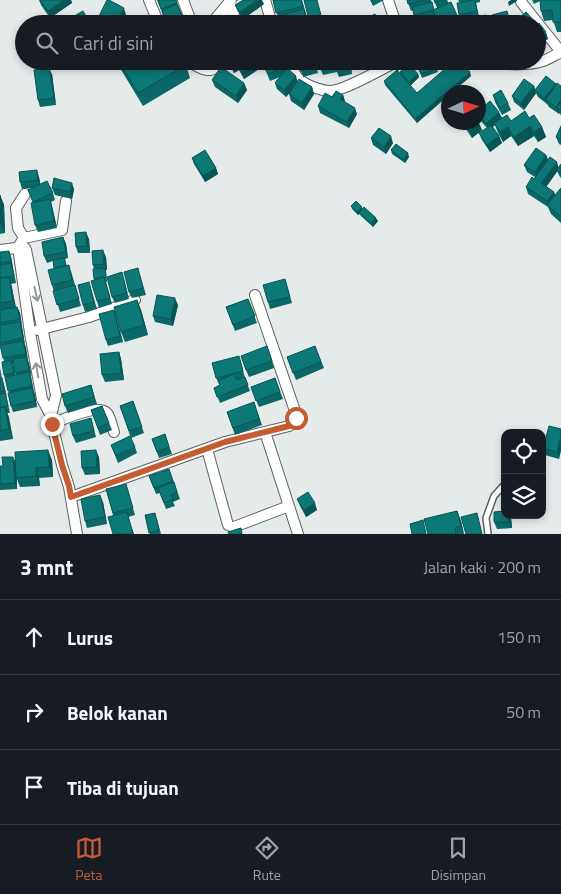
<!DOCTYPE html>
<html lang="id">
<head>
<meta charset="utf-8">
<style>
  :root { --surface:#171b24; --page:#242831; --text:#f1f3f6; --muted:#9ea1a6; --line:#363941; --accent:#c35c30 }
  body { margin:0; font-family:"Titillium Web",sans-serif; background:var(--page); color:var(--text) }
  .controls { position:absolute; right:15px; bottom:15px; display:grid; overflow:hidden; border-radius:10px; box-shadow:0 2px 8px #0003 }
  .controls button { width:45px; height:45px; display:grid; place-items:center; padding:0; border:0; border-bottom:1px solid var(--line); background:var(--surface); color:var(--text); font:25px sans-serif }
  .compass { position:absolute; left:441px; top:85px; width:45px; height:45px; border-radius:50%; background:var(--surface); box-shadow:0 2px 8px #0003; rotate:86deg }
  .stop { position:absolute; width:15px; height:15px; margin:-11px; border:4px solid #c35c30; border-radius:50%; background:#fff }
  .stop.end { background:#c35c30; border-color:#fff; box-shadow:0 1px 5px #0008 }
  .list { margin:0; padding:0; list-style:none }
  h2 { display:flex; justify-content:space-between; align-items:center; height:65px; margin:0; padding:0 20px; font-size:21px }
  h2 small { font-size:16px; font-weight:400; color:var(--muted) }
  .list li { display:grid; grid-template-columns:32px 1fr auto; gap:15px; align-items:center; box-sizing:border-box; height:75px; padding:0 20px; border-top:1px solid var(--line) }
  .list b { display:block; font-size:19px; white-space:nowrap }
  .list em { font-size:16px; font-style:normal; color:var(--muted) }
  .icon { flex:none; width:28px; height:28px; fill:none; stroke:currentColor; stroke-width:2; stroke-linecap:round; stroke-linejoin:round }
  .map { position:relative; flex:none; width:561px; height:534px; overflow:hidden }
  .search { position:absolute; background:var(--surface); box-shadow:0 2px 8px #0003; left:15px; right:15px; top:15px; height:55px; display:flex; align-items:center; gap:12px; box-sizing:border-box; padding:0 18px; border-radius:28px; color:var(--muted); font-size:19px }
  .sheet { height:290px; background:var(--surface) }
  nav { display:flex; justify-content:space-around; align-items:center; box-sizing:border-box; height:70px; border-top:1px solid var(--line); background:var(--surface); font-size:14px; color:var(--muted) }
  nav a { display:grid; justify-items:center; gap:2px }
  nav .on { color:var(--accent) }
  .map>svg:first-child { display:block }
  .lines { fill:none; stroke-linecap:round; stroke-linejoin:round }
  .service-casing { stroke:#5c6161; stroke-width:8 }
  .minor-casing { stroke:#5c6161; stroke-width:12 }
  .service { stroke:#fff; stroke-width:5 }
  .minor { stroke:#fff; stroke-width:10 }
  .wall { fill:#0b6866; fill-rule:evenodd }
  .shaded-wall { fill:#095553 }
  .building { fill:#0d7977; stroke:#095553 }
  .oneway { stroke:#949595 }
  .route { stroke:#c35c30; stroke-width:6 }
</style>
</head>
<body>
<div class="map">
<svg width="561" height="534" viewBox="0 0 561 534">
  <rect width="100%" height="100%" fill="#e5ebea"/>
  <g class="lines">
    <g class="service-casing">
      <path id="service" d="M 488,534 L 486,518 L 494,496 L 505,484"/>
    </g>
    <g class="minor-casing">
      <path id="minor" d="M 149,0 L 159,24
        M 183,0 L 192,24
        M 265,0 L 272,24
        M 388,0 L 396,24
        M 521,2 L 561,52
        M 211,24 L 231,0
        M 223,24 L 245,0
        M 188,61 C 198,67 213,78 218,61
        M 289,61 C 291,67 294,73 298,78 C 305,85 321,91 331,91 C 346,90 383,68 398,61
        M 495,61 C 506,66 531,65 543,61 C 549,59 555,55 561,52
        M 24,238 L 18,228 L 16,208 L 25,194
        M 0,250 L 23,247 L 25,248 L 26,250 L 56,395 L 51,416 L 52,424 L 62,465 L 69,487 L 77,534
        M 38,330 L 89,317 L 135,300
        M 51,416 L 42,399 L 30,333 L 18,247 L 24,238 L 62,230 L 66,201
        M 52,424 C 62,420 98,403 107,413 C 111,418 112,427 114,432
        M 265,432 L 298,534
        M 207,449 L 228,525 L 234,527 L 289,506
        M 71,497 L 225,442 L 289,426 L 295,422 L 296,416 L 294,408 L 255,295"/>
    </g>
    <use href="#service" class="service"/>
    <use href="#minor" class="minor"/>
  </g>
  <path class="wall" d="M 39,0 L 71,0 L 72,3 L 50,18 L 41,5 Z
    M 157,0 L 176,0 L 186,24 L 167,24 Z
    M 273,0 L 302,0 L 309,24 L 279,20 Z
    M 370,0 L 384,0 L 373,6 Z
    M 407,0 L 431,0 L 434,10 L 437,8 L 434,0 L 447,0 L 461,24 L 438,24 L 436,17 L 416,21 L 413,10 L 411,11 Z
    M 458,0 L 480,0 L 480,2 L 476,3 L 479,16 L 486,15 L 489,24 L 463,24 L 463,22 L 462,22 L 459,15 L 460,3 Z
    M 532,0 L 561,0 L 561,32 L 557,32 L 553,20 L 544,21 L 541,11 L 540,1 L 534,4 Z
    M 264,4 L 243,19 L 238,12 L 235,5 Z
    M 118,61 L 183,61 L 186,65 L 190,78 L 143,106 L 120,68 Z
    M 227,61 L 255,61 L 259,69 L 244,79 L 239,70 L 234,73 Z
    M 264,61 L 286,61 L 290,71 L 297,81 L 312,87 L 314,94 L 304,110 L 291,101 L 289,94 L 289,93 L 286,97 L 277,89 L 275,83 L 280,77 L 270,81 L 263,64 L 265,63 Z
    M 298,61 L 315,61 L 318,73 L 303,77 Z
    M 350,61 L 352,74 L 339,77 L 337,72 L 323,75 L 320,68 Z
    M 434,61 L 438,72 L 422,78 L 416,62 Z
    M 400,72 L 418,74 L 419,77 L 410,86 L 417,93 L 471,76 L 417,123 L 385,85 L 384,81 L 401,75 Z
    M 52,74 L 56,105 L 40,107 L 38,100 Z
    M 212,80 L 244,83 L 247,90 L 238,103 L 215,87 Z
    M 556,84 L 556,85 L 561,86 L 561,115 L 559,113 L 559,114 L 549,107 L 547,104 L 538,97 L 536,93 L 524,110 L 514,102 L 512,96 L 534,86 L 535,90 Z
    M 343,95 L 345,102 L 357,114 L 349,128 L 320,113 L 318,106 L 332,97 Z
    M 493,95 L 508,103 L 511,110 L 502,115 L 495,102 Z
    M 478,112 L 511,121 L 529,118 L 542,127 L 546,137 L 538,142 L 534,136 L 518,146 L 511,136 L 503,142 L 498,133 L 495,125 L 493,127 L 499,136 L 502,143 L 490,152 L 482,140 L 479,133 L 487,128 L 480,120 L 478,117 Z
    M 461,122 L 478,122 L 482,130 L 472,138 Z
    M 561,126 L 561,145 L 559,144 L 556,137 Z
    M 371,138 L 393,143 L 386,154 L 373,145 Z
    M 391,150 L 409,157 L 405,163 L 392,154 Z
    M 546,155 L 548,160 L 559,168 L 561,164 L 561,178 L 560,177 L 557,171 L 546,187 L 554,192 L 555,195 L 561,188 L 561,223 L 551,214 L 548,207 L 528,194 L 526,187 L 535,177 L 527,172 L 524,165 Z
    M 192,158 L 216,168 L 218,174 L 205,182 L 194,164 Z
    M 39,177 L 40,184 L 53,193 L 55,200 L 51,202 L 57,228 L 38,232 L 35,225 L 33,202 L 28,190 L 32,188 L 22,189 L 20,182 Z
    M 52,188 L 74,189 L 72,199 L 55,195 Z
    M 0,195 L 4,205 L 5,233 L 0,234 Z
    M 351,206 L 362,209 L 378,221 L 373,227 L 361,216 L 360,214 L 358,215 L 352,209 Z
    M 63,237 L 66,244 L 68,258 L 65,259 L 66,265 L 71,271 L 81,306 L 60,312 L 52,285 L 54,268 L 53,261 L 47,263 L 44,256 Z
    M 89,239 L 90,253 L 78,253 L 76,247 Z
    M 0,252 L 11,257 L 16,283 L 11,284 L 16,307 L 17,307 L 20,313 L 25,345 L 37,407 L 13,412 L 11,406 L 9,393 L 4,375 L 4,361 L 0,343 ZM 14,363 L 16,375 L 15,375 L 12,364 Z
    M 106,257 L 107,270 L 106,270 L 107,282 L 106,282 L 112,304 L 99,308 L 97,301 L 94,279 L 94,269 L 93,265 Z
    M 140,275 L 146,295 L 132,298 L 129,292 Z
    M 124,279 L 129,299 L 115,303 L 112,297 Z
    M 285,279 L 292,303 L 270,309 L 268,302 Z
    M 89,282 L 97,309 L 85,312 L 83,305 Z
    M 248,299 L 257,323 L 235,331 L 226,307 Z
    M 137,300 L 141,310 L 148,335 L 125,342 L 121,332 Z
    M 178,305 L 173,326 L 155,322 L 153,316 Z
    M 114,310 L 123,342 L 108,346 L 106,340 Z
    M 267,346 L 274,368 L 249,377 L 246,370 Z
    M 315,346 L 324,368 L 296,380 L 287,357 Z
    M 119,352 L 121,359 L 124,380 L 105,382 L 102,375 Z
    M 241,363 L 245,378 L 250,391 L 220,403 L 214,388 L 220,385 L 216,378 Z
    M 0,368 L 2,378 L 4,385 L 10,413 L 7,413 L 13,439 L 0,441 Z
    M 275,378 L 283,399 L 259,407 L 251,387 Z
    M 91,385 L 97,404 L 68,413 L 65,406 Z
    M 133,401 L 144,433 L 131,438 L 120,406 Z
    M 254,402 L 262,425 L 235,435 L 227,412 Z
    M 102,406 L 112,430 L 100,435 L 91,410 Z
    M 91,418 L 96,437 L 76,443 L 73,436 Z
    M 561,429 L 559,459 L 545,455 L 543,448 Z
    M 165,434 L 172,454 L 159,458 L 152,439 Z
    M 111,445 L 135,447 L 137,453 L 118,463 Z
    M 99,457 L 100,474 L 85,475 L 82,468 Z
    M 52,460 L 53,477 L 39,478 L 40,486 L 20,487 L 17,479 L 17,489 L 0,490 L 0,466 L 3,466 L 15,462 Z
    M 169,469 L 180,499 L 173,502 L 175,506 L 166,509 L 160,493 L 156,494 L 149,476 Z
    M 106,489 L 128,491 L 135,515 L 128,517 L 130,522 L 113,515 Z
    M 297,499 L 317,510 L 306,517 L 300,506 Z
    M 103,502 L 107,524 L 87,528 L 85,521 Z
    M 457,511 L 461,521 L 464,534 L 428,534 Z
    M 145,515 L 157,519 L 161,534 L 150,534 Z
    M 511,518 L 512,528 L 497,529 L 494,522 Z"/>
  <path class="shaded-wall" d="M 64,0 L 71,0 L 72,3 L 50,18 L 48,11 Z
    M 257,0 L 262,0 L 264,4 L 243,19 L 240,12 Z
    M 511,0 L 517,0 L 517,1 L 509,6 L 508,2 Z
    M 124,8 L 126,15 L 122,24 L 116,24 Z
    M 546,32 L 548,39 L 537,47 L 537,39 Z
    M 240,61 L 252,61 L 237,65 L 239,70 L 234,73 L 232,67 Z
    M 349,61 L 350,61 L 352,74 L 350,68 Z
    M 256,62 L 259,69 L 244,79 L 242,72 Z
    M 49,68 L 52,74 L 56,105 L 54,98 Z
    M 470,72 L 471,76 L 452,92 L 448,92 L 448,95 L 417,123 L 415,119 Z
    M 418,74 L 419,77 L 410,86 L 409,82 Z
    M 296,76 L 298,83 L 286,97 L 284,90 Z
    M 244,83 L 247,90 L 238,103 L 236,96 Z
    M 556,84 L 558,90 L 546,100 L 547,104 L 544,98 Z
    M 534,86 L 536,93 L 524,110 L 521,103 Z
    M 312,87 L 314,94 L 304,110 L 302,103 Z
    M 343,95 L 345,101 L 342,106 L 340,99 Z
    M 561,100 L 561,110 L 557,107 L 559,113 L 559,114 L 556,107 Z
    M 355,108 L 357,114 L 349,128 L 347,122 Z
    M 499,112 L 502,118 L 489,130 L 486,124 Z
    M 479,123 L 482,130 L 472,138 L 470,131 Z
    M 530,126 L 534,136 L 518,146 L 514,137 Z
    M 508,127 L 511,136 L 503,142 L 500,132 Z
    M 542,127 L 546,137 L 538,142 L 534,132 Z
    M 391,136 L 393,143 L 386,154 L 384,147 Z
    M 499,136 L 502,143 L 490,152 L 487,145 Z
    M 408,153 L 409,157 L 405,163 L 404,160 Z
    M 546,155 L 549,162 L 537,179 L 535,172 Z
    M 557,162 L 559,169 L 544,190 L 541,183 Z
    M 216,168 L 218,174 L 205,182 L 203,176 Z
    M 37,170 L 39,177 L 41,187 L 38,180 Z
    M 72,183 L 74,189 L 72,199 L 70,192 Z
    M 554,192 L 556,198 L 550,208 L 547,201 Z
    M 0,195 L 4,205 L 5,233 L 1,223 Z
    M 50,199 L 52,206 L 57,228 L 54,221 Z
    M 362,207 L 363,211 L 358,215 L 357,212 Z
    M 376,218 L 378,221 L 373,227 L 371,223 Z
    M 86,232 L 89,239 L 90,253 L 87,246 Z
    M 63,237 L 66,244 L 68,258 L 66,252 Z
    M 103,250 L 106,257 L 107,270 L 104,264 Z
    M 9,251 L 11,257 L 13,268 L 11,261 Z
    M 9,277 L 12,287 L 16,311 L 13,301 Z
    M 175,298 L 178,305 L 173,326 L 171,319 Z
    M 137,300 L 141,310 L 148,335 L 144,325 Z
    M 17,307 L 20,313 L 22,326 L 20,319 Z
    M 114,310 L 116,317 L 123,342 L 120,336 Z
    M 20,322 L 22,328 L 25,345 L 23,338 Z
    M 23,341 L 26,347 L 28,360 L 26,354 Z
    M 119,352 L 121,359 L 124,380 L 121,373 Z
    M 26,357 L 29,363 L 32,377 L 29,370 Z
    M 11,360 L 14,367 L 16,380 L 14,373 Z
    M 2,378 L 4,385 L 7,397 L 4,391 Z
    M 32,388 L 35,394 L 37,407 L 35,401 Z
    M 5,407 L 9,417 L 13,439 L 9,429 Z
    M 561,435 L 561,451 L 559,459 L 557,452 Z
    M 48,450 L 52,460 L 53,477 L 49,467 Z
    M 96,450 L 99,457 L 100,474 L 97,467 Z
    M 13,457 L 16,463 L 17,489 L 15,483 Z
    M 36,468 L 39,478 L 40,486 L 36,476 Z
    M 100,495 L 103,502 L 107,524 L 105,517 Z
    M 315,503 L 317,510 L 306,517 L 304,510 Z
    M 457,511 L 461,521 L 464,534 L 461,526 Z
    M 127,512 L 130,522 L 134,534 L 133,534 Z
    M 509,515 L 510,515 L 511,518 L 512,528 L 509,522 Z"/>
  <path class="building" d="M 40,0 L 64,0 L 48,11 Z
    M 107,0 L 109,0 L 124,8 L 116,24 L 95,24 Z
    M 158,0 L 176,0 L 177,3 L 161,9 Z
    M 243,0 L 257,0 L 240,12 L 235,5 Z
    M 273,0 L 301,0 L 303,6 L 276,13 Z
    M 304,0 L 317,0 L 323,23 L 320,24 L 310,24 Z
    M 407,0 L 425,0 L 408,4 Z
    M 434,0 L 443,0 L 435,3 Z
    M 475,0 L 477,11 L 459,15 L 457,3 Z
    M 540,0 L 561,0 L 561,22 L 553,22 L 552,10 L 541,11 Z
    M 432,2 L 434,10 L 414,15 L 412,7 Z
    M 451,2 L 461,24 L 439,24 L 433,10 Z
    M 177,4 L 182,16 L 166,23 L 162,11 Z
    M 304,9 L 308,24 L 281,24 L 279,16 Z
    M 83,11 L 90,24 L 74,24 L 71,18 Z
    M 507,11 L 510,23 L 506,24 L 494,24 L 492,15 Z
    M 526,12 L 536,23 L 535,24 L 512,24 Z
    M 375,14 L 379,24 L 363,24 L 362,21 Z
    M 228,15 L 233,24 L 218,24 L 217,22 Z
    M 431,15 L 435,24 L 415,24 L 414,22 Z
    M 486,15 L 488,24 L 463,24 L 463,20 Z
    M 183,18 L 186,24 L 168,24 Z
    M 145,19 L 148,24 L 138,24 Z
    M 539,23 L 546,32 L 537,39 L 537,25 Z
    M 119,61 L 183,61 L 186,65 L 138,93 Z
    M 228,61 L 240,61 L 232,67 Z
    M 242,61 L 255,61 L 256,62 L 242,72 L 237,65 Z
    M 269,61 L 286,61 L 288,66 L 268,74 L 263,64 Z
    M 298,61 L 314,61 L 316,66 L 301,71 Z
    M 319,61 L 349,61 L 350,68 L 337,70 L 336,65 L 320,68 Z
    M 419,61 L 434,61 L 437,68 L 421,74 L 416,62 Z
    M 454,61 L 460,61 L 470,72 L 415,119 L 384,81 L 397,70 L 417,93 Z
    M 409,64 L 418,74 L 409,82 L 400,72 Z
    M 221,67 L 244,83 L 236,96 L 212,80 Z
    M 49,68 L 54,98 L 38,100 L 34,70 Z
    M 287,68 L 296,76 L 284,90 L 275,83 Z
    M 546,76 L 556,84 L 544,98 L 535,90 Z
    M 299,79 L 312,87 L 302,103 L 289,94 Z
    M 524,79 L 534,86 L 521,103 L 512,96 Z
    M 557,83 L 561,86 L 561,100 L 556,107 L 546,100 Z
    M 501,90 L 508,103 L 500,108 L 493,95 Z
    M 336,91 L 343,95 L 340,99 L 355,108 L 347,122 L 318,106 L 325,93 L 332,97 Z
    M 490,101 L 499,112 L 486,124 L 478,115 L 478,112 Z
    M 561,103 L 561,111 L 557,107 Z
    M 525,111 L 529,118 L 534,115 L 542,127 L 534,132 L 530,126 L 514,137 L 508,127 L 500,132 L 494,123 L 507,115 L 511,121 Z
    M 463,122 L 478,122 L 479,123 L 470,131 Z
    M 491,125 L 499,136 L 487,145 L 479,133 Z
    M 561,126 L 561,139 L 556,137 Z
    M 379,128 L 391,136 L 384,147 L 371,138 Z
    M 396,144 L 408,153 L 404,160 L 391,150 Z
    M 536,148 L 546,155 L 535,172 L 524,165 Z
    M 205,150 L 216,168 L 203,176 L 192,158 Z
    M 550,157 L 557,162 L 541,183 L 554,192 L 547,201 L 526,187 L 532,177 L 534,179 Z
    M 561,164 L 561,173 L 557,170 Z
    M 37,170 L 38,180 L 20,182 L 19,172 Z
    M 54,178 L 72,183 L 70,192 L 52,188 Z
    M 47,181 L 53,193 L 33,202 L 28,190 Z
    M 561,188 L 561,217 L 547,205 Z
    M 0,195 L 1,223 L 0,224 Z
    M 50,199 L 54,221 L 35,225 L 31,203 Z
    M 356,201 L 362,207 L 357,212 L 351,206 Z
    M 364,207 L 376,218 L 371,223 L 359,213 Z
    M 86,232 L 87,246 L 76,247 L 75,233 Z
    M 63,237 L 66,252 L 44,256 L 42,242 Z
    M 103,250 L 104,264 L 93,265 L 92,251 Z
    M 9,251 L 11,261 L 0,263 L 0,252 Z
    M 64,258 L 66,265 L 54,268 L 53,260 Z
    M 11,263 L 14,276 L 0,278 L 0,265 Z
    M 69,265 L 72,280 L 52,285 L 48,270 Z
    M 105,268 L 106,278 L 104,278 L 104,277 L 94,279 L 93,269 Z
    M 138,268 L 143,288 L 129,292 L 124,272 Z
    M 122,272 L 127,293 L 112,297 L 107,277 Z
    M 9,277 L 13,301 L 0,303 L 0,278 Z
    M 104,277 L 110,298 L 97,301 L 91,281 Z
    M 285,279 L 290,297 L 268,302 L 263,285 Z
    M 89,282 L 94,302 L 83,305 L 78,285 Z
    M 75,285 L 79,299 L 57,305 L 53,291 Z
    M 157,295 L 175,298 L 171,319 L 153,316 Z
    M 248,299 L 255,316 L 233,325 L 226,307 Z
    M 137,300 L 144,325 L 121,332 L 114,307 Z
    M 17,307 L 20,319 L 0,323 L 0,310 Z
    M 114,310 L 120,336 L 106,340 L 99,314 Z
    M 20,322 L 23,338 L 0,343 L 0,325 Z
    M 23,341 L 26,354 L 3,358 L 0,345 Z
    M 267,346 L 272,361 L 246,370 L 241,356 Z
    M 315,346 L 321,362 L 293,373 L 287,357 Z
    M 119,352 L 121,373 L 102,375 L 100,354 Z
    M 239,356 L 243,371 L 216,378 L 212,363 Z
    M 26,357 L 29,370 L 15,373 L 13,359 Z
    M 11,360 L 14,373 L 4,375 L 2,362 Z
    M 29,372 L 32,386 L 8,391 L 5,377 Z
    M 234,374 L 237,380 L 245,377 L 248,385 L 217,397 L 214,388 L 220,385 L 218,381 Z
    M 0,378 L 2,378 L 4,391 L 0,392 Z
    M 275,378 L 280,392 L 256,401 L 251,387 Z
    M 91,385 L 94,397 L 65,406 L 62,394 Z
    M 32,388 L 35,401 L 11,406 L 8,393 Z
    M 5,393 L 8,406 L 0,407 L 0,394 Z
    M 133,401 L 142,427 L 129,431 L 120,406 Z
    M 254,402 L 259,419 L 233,428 L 227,412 Z
    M 102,406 L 109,423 L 98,428 L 91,410 Z
    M 5,407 L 9,429 L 0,431 L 0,408 Z
    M 91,418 L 94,431 L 73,436 L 70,424 Z
    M 549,426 L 561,429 L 561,435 L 557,452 L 543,448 Z
    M 165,434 L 169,447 L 157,452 L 152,439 Z
    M 130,436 L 135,447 L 116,456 L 111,445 Z
    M 48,450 L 49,467 L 36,468 L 36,476 L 16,478 L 15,452 Z
    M 96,450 L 97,467 L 82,468 L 81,451 Z
    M 2,457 L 13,457 L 15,483 L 0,484 L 0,466 L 3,466 Z
    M 169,469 L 173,481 L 154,488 L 149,476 Z
    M 174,482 L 177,492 L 171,495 L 173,499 L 164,503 L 158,488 Z
    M 126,484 L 133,508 L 113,513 L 106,489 Z
    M 308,492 L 315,503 L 304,510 L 297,499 Z
    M 100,495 L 105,517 L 85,521 L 81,499 Z
    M 457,511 L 461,526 L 455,528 L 456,534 L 428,534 L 424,519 Z
    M 505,511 L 505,515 L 509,515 L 509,522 L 494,522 L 494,512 Z
    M 127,512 L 133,534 L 113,534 L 108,517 Z
    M 155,513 L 159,530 L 149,533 L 145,515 Z
    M 477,513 L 482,534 L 466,534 L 461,517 Z
    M 423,520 L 426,534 L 412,534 L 410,524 Z
    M 241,528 L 242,534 L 229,534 L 228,532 Z"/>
  <defs><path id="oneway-shaft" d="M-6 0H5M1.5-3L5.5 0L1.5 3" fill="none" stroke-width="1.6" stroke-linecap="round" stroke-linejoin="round" transform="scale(1.25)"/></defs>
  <g class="oneway">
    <use href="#oneway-shaft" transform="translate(36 294) rotate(78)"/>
    <use href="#oneway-shaft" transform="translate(37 370) rotate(-100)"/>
  </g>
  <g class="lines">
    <path class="route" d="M 52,424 L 62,465 L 69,486 L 71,497 L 225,442 L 289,426 L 295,422 L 296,418"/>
  </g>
</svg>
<div class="controls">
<button><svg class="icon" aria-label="locate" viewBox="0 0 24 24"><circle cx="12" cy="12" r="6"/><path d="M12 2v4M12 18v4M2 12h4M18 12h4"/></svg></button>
<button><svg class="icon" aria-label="layers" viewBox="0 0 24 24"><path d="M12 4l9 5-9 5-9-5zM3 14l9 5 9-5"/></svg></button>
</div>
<svg class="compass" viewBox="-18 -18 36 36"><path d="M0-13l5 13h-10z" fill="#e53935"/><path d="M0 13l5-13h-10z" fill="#9ea1a6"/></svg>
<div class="stop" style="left:296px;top:418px"></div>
<div class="stop end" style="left:52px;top:424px"></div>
<div class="search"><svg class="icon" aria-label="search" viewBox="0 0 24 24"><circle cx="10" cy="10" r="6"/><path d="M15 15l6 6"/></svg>Cari di sini</div>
</div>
<section class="sheet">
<h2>3 mnt<small>Jalan kaki · 200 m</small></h2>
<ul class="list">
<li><svg class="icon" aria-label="ahead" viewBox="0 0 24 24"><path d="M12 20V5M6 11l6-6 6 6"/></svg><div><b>Lurus</b></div><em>150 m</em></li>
<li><svg class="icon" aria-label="right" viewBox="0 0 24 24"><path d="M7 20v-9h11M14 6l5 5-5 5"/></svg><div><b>Belok kanan</b></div><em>50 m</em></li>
<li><svg class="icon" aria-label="arrive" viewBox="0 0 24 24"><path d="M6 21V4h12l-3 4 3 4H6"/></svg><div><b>Tiba di tujuan</b></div></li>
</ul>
</section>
<nav>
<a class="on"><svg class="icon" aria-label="map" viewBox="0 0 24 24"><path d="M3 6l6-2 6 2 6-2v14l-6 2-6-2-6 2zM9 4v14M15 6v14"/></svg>Peta</a>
<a><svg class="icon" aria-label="directions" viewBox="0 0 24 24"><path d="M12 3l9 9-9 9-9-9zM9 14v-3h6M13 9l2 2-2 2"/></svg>Rute</a>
<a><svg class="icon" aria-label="saved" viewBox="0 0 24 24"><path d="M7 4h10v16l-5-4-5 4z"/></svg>Disimpan</a>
</nav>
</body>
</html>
